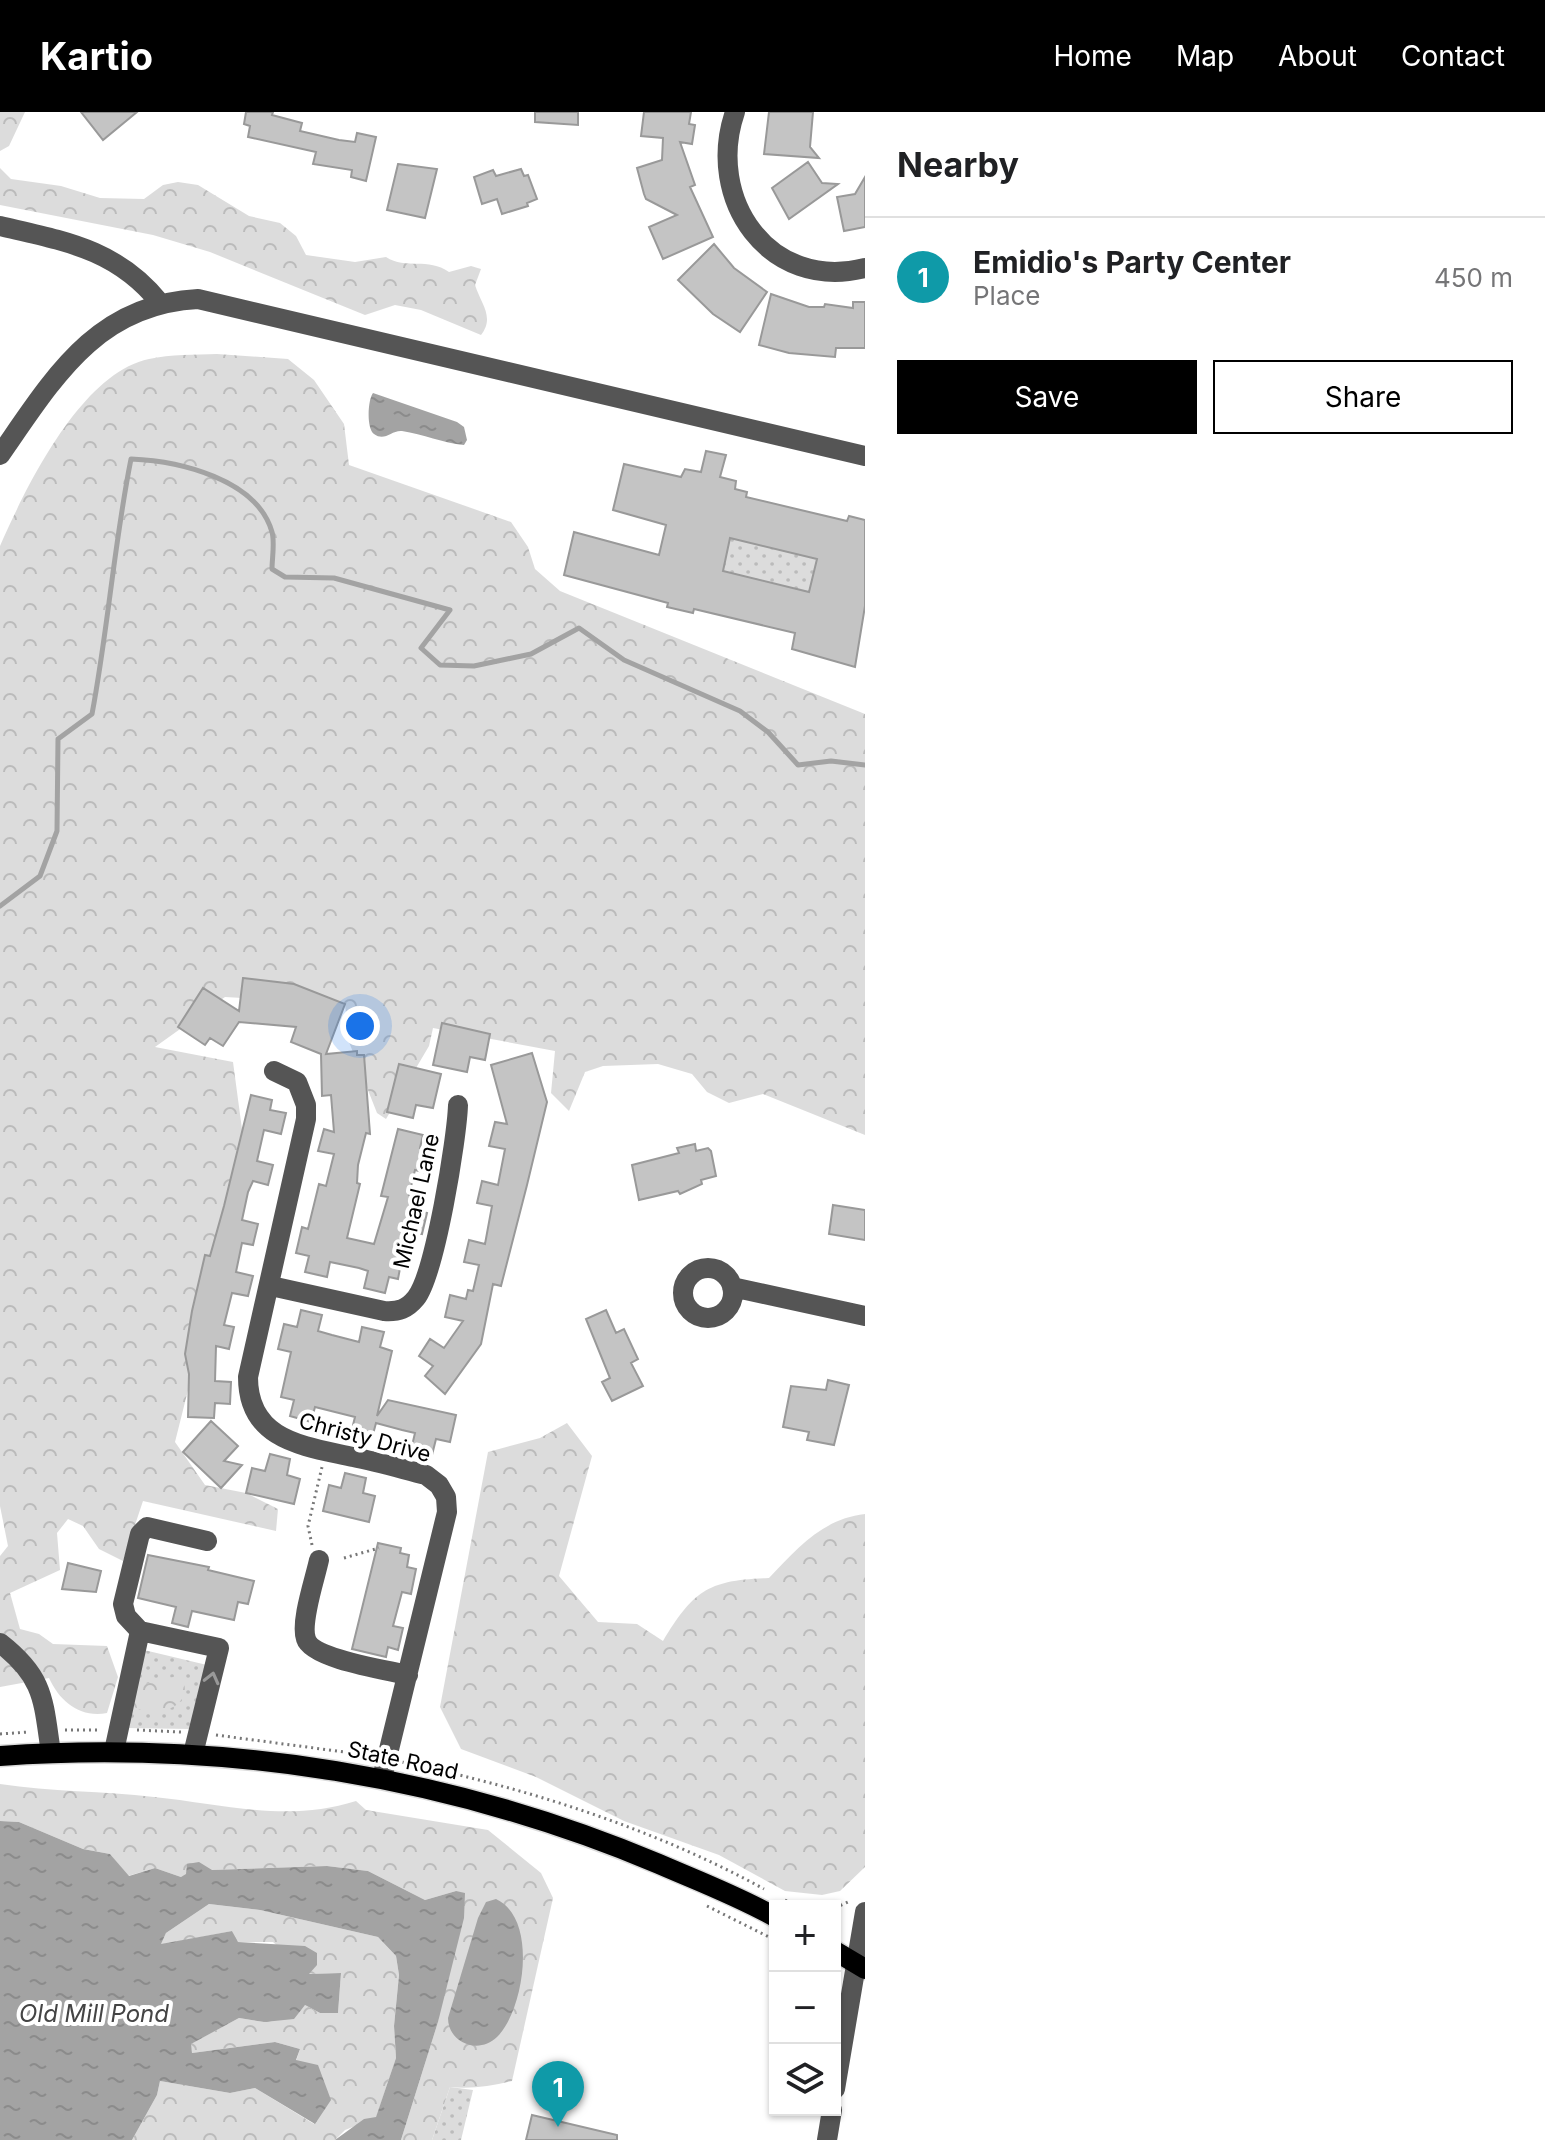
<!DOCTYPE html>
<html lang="en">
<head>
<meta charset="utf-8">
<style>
  :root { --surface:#fff; --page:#f6f6f6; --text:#202124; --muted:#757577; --line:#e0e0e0; --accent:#000 }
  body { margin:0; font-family:Inter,sans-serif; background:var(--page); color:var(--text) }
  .controls { position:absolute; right:24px; bottom:24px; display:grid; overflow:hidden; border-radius:0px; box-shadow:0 2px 6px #0004 }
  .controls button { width:72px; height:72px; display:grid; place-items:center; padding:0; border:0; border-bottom:2px solid var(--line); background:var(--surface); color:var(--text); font:40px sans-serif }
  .you { position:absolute; left:360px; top:914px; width:28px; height:28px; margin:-20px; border:6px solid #fff; border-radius:50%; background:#1a73e8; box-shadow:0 0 0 12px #1a73e833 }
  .badge { display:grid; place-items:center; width:52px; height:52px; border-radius:50%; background:var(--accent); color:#fff; font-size:26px; font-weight:700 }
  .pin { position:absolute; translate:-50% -66px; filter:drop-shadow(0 2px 4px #0008) }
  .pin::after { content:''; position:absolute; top:42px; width:28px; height:24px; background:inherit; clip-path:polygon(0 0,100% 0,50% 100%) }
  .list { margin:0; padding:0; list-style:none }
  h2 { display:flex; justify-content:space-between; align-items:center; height:104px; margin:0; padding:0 32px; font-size:34px }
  h2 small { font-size:26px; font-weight:400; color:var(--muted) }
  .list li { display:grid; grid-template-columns:52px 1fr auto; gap:24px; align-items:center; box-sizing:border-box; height:120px; padding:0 32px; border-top:2px solid var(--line) }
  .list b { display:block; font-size:30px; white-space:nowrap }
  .list p { margin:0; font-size:26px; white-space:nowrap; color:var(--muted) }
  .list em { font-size:26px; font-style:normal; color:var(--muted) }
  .actions { display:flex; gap:16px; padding:24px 32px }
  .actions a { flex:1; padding:18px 0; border:2px solid var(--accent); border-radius:0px; text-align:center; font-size:28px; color:var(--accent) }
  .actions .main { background:var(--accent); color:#fff }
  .icon { flex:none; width:44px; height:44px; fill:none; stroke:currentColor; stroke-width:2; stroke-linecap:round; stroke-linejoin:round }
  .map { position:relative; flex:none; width:865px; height:2028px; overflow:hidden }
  header { display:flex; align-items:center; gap:48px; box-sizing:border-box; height:112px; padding:0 40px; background:var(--accent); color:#fff }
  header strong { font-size:38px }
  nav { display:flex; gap:44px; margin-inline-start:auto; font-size:28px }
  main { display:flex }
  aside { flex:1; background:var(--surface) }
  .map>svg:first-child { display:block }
  .grass { fill:url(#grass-dots) }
  .forest { fill:url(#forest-crowns) }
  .water { fill:url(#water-ripples) }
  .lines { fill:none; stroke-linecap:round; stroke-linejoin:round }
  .stream { stroke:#a3a3a3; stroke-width:5 }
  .building { fill:#c4c4c4; stroke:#999; stroke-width:2; fill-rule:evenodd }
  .major-casing { stroke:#dbdbdb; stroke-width:23 }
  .path { stroke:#777; stroke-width:3; stroke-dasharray:2 4; stroke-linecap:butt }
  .minor { stroke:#555; stroke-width:20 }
  .major { stroke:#000; stroke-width:20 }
  .oneway { stroke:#999 }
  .labels { text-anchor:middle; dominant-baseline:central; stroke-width:8; stroke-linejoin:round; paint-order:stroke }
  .street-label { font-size:22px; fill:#000; stroke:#fff }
  .water-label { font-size:24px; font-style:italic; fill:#444; stroke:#fff }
</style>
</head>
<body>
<header>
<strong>Kartio</strong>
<nav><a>Home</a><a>Map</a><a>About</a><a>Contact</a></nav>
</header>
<main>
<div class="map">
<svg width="865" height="2028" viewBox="0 0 865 2028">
  <defs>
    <pattern id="grass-dots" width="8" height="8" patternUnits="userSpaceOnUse" patternTransform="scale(2)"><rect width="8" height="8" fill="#dcdcdc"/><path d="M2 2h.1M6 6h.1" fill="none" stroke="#bbb" stroke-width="1.8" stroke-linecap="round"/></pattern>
    <pattern id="forest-crowns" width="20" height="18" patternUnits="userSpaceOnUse" patternTransform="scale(2)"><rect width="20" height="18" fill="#dcdcdc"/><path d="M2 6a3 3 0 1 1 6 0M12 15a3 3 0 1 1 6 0" fill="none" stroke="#bbb"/></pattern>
    <pattern id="water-ripples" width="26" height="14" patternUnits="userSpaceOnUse" patternTransform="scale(2)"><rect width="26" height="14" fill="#a3a3a3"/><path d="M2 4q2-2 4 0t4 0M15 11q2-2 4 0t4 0" fill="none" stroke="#8b8b8b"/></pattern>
  </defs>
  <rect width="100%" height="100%" fill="#fff"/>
  <path class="grass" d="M 718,423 L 817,447 L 822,483 L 722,459 Z
    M 144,1538 L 207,1553 L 190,1617 L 126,1616 Z
    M 450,1975 L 473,1978 L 461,2028 L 432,2028 Z"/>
  <path class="forest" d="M 0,0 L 25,0 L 9,34 L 0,39 Z
    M 0,56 L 11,67 L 61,74 L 100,86 L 144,87 L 163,73 L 178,70 L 198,73 L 249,104 L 280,111 L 296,124 L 306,143 L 355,150 L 386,145 C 406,158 428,145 449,160 L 471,154 L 481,157 L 475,173 C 481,192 495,205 481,223 L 421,198 L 395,193 L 365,203 L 210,140 L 153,123 L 0,93 Z
    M 217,242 L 288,247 L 314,268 L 344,312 L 349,353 L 511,410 L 528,435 L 535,457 L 560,479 L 865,602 L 865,1023 L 763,982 L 729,991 L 707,980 L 692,962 L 658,952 L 603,954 L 585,960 L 569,999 L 551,981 L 555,939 L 433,916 L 429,934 L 386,1007 L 377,1001 L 349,930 L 345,892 L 225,885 L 155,935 L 233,950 L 246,1047 L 175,1330 L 205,1373 L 246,1381 L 278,1397 L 276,1419 L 143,1389 L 123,1449 L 99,1437 L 83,1414 L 68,1407 L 57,1421 L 60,1458 L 10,1481 L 20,1517 L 39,1522 L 53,1532 L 107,1534 L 118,1565 L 107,1601 C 80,1606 60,1590 49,1566 L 0,1575 L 0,1444 L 8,1434 L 0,1394 L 0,434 C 26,375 81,261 149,247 C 171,242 195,243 217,242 Z
    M 567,1311 L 592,1344 L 559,1464 L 598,1510 L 637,1512 L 663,1529 C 694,1478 708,1468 769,1466 C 798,1436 822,1407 865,1402 L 865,1755 L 840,1779 L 822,1783 L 785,1779 L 719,1743 L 624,1709 L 536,1665 L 461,1637 L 440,1595 L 488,1340 L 540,1326 Z
    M 177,1564 L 183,1567 C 194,1598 151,1607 133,1594 L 137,1574 Z
    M 0,1672 C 51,1680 103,1679 154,1685 C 223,1692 288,1711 356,1689 L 366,1698 L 488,1718 L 541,1761 L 553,1786 L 512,1969 C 492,1974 471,1977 450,1975 L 432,2028 L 401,2028 L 438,1910 L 456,1779 L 425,1788 L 368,1759 L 327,1754 L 212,1758 L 181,1765 L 155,1756 L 128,1764 L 110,1742 L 83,1737 L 19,1710 L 0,1709 Z
    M 209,1792 L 260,1798 L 378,1825 L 396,1844 L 399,1863 L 394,1914 L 396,1946 L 376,2006 L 345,2018 L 335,2028 L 132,2028 L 157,1983 L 160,1969 L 230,1981 L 255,1976 L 314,2012 L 296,1949 L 300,1937 L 275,1930 L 192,1941 L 190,1932 L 239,1906 L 264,1910 L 305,1893 L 320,1901 L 338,1901 L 341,1861 L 308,1862 L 273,1830 L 237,1830 L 232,1819 L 160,1833 L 166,1821 Z"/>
  <path class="water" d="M 373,281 L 457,310 L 464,315 L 467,328 L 464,333 C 443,331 423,322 402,319 C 391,318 385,330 374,322 C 366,316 368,287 373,281 Z
    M 0,1709 L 19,1710 L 83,1737 L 110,1742 L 129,1764 L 155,1756 L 181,1765 L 186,1762 L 187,1752 L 199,1750 L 212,1758 L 327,1754 L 368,1759 L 425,1788 L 456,1779 L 465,1781 L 464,1806 L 438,1910 L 401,2028 L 335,2028 L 364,2007 L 376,2005 L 396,1946 L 394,1914 L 399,1863 L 396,1844 L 378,1825 L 260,1798 L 209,1792 L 166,1821 L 161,1832 L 232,1819 L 238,1830 L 305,1834 L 317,1841 L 317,1853 L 309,1862 L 341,1861 L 338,1901 L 320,1901 L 305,1893 L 294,1907 L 264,1910 L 239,1906 L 191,1932 L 192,1941 L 275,1930 L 300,1937 L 296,1948 L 318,1953 L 331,1988 L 315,2012 L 255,1976 L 230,1981 L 160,1969 L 157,1983 L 132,2028 L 0,2028 Z
    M 496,1787 C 538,1806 525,1897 497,1925 C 479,1943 448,1931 448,1906 L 478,1806 L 486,1790 Z"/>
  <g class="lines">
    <path class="stream" d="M 0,794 L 40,764 L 57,719 L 58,627 L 92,602 C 108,517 114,432 131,347 C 179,349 257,367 272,420 C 275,431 272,446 272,457 L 285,465 L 334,466 L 450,498 L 421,536 L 440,553 L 474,554 L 531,542 L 579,516 L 624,548 L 740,599 L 768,620 L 798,653 L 831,649 L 865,653"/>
  </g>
  <path class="building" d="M 81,0 L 137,0 L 103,28 Z
    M 246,0 L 273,0 L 272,3 L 302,11 L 300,19 L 339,28 L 355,30 L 357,21 L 376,25 L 366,69 L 351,65 L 352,58 L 313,52 L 316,40 L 248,25 L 250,14 L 244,12 Z
    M 535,0 L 578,0 L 578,13 L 535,10 Z
    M 644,0 L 691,0 L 689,12 L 695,13 L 692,32 L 680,30 L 695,73 L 690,75 L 713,125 L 663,147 L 649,115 L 677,103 L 646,87 L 644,82 L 637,56 L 662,48 L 663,26 L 641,24 Z
    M 769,0 L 813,0 L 810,35 L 819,46 L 764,42 Z
    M 808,50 L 822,71 L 838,72 L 789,107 L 772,76 Z
    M 398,52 L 437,57 L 425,106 L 387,98 Z
    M 521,57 L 524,64 L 528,63 L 537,87 L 527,91 L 528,94 L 502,102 L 497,87 L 482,92 L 474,65 L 493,58 L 496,64 Z
    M 865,65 L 865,115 L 844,119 L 837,85 L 855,82 Z
    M 714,132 L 734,156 L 767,180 L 740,220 L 713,202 L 678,168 Z
    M 771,182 L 809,195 L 824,195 L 825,192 L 853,196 L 853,190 L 865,190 L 865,236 L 836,236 L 835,245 L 789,241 L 759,233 Z
    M 706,339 L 726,343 L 720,365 L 736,369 L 735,377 L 747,380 L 746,385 L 847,409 L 849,404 L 865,408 L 865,494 L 855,555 L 792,537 L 795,521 L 694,497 L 693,501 L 667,495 L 668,491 L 564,463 L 574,420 L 659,443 L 666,413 L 613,398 L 624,352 L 681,365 L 685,357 L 701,360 ZM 730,426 L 817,447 L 809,480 L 723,459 Z
    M 243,866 L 294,872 L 345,892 L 326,942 L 357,939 L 357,943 L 364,943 L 370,1022 L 366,1021 L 358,1053 L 357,1071 L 360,1072 L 347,1126 L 374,1132 L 388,1085 L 381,1084 L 398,1017 L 423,1023 L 420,1036 L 436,1040 L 431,1062 L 415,1058 L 409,1083 L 415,1084 L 412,1097 L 427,1101 L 422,1122 L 407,1119 L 398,1167 L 389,1165 L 385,1181 L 364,1176 L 368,1159 L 359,1156 L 330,1150 L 327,1165 L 305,1160 L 309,1144 L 296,1141 L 302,1115 L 308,1117 L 319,1072 L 326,1074 L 334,1042 L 318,1039 L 324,1017 L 334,1020 L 331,983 L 322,984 L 321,942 L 291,930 L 296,915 L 239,910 L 223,934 L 210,926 L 205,933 L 178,915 L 203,876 L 239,899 Z
    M 442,911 L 490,922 L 485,948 L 470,945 L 467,960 L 433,953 Z
    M 532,941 L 547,990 L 527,1073 L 501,1174 L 493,1172 L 481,1232 L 445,1282 L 425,1264 L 433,1254 L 419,1244 L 430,1227 L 444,1236 L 463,1209 L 445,1205 L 450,1183 L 466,1187 L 468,1178 L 473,1179 L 479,1153 L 464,1150 L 469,1128 L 485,1132 L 492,1094 L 477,1091 L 482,1069 L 498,1073 L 505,1037 L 489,1034 L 495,1010 L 507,1012 L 491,953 Z
    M 399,952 L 441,962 L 433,996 L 416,993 L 413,1006 L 387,1000 Z
    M 251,983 L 272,988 L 270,998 L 286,1001 L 281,1022 L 264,1018 L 257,1049 L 273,1053 L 268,1073 L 253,1069 L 248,1080 L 242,1108 L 258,1112 L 253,1133 L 242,1131 L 236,1160 L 253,1164 L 248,1184 L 232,1181 L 224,1213 L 234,1215 L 229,1237 L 216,1234 L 215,1269 L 231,1270 L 230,1292 L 215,1291 L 214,1306 L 188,1305 L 189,1262 L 185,1242 L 192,1199 L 205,1143 L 210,1144 L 224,1094 Z
    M 695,1032 L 696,1039 L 708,1036 L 711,1039 L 716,1064 L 701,1068 L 702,1072 L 680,1082 L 678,1079 L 639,1088 L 632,1053 L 679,1041 L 677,1036 Z
    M 833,1093 L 865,1098 L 865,1128 L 829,1122 Z
    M 301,1198 L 322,1203 L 318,1219 L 332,1223 L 359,1230 L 362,1215 L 384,1220 L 380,1235 L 392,1239 L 377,1304 L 388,1288 L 456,1303 L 450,1330 L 436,1327 L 432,1343 L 411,1338 L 415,1321 L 402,1318 L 376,1311 L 372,1326 L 351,1321 L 355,1305 L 315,1295 L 311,1310 L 290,1304 L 294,1288 L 281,1285 L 291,1240 L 278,1237 L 284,1212 L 297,1215 Z
    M 606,1198 L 616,1221 L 624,1217 L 638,1247 L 631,1251 L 643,1274 L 612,1289 L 602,1270 L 610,1266 L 586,1207 Z
    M 828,1268 L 849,1273 L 834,1333 L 807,1328 L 809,1320 L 783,1315 L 791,1274 L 826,1278 Z
    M 211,1309 L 238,1334 L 224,1349 L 242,1353 L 221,1376 L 183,1340 Z
    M 270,1342 L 290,1347 L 287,1363 L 300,1367 L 294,1392 L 246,1381 L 252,1356 L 265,1359 Z
    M 345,1361 L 366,1366 L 363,1381 L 375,1384 L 369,1410 L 323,1399 L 329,1373 L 341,1376 Z
    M 378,1431 L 401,1436 L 400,1441 L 409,1443 L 407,1455 L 416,1457 L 411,1482 L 402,1480 L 393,1514 L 403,1516 L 398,1538 L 388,1535 L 386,1545 L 352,1537 Z
    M 148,1443 L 209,1455 L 208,1458 L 254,1469 L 248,1492 L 238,1490 L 234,1508 L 192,1499 L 188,1515 L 172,1511 L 176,1495 L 138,1486 Z
    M 68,1451 L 101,1459 L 96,1480 L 62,1477 Z
    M 532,2003 L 617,2023 L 617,2028 L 526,2028 Z"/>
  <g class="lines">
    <g class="major-casing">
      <path id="major" d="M 0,1644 C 226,1628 450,1664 659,1752 C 698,1769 738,1784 775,1805
        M 835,1839 L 865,1857"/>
    </g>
    <path class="path" d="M 312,1433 L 308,1414 L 322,1355
      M 344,1446 L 379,1436
      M 65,1618 L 101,1618
      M 137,1618 L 181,1620
      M 0,1622 L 29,1620
      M 216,1623 L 367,1643
      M 402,1650 C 526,1676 653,1716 764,1777
      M 785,1788 L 795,1794
      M 707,1794 L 775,1828
      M 835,1796 L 848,1790"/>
    <path class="minor" d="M 735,0 C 705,87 769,180 865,156
      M 0,114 C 64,129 117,137 160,191
      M 0,343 C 53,267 96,192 198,187 L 865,344
      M 274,959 L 297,970 L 306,993 L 306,1007 L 248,1265 C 248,1329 304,1334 353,1345 C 378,1350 402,1357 426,1363 L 439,1373 L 446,1385 L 447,1400 L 382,1666
      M683 1181a25 25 0 1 1 50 0a25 25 0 1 1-50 0Z
      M 271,1174 L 384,1199 C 399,1200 407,1197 416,1186 C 435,1162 457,1026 458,993
      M 732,1175 L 865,1204
      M 319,1448 C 315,1467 300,1510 306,1527 C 312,1547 388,1558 408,1563
      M 140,1519 L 126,1504 L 123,1492 L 140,1422 L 147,1415 L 207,1429
      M 0,1531 C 45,1566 43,1588 51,1641
      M 114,1639 L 140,1519 L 219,1536 L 193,1642
      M 835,1977 L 865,1800
      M 827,2028 L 832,1998"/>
    <use href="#major" class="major"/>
  </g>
  <defs><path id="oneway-chevron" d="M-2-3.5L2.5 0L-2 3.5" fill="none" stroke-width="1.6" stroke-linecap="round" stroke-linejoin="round" transform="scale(2)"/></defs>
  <use class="oneway" href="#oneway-chevron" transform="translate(212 1566) rotate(-76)"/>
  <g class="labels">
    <g class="street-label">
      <text transform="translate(416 1089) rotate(-77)">Michael Lane</text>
      <text transform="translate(365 1325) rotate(15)">Christy Drive</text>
      <text transform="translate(403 1648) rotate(12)">State Road</text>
    </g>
    <g class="water-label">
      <text x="94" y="1901">Old Mill Pond</text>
    </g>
  </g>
</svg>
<div class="controls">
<button>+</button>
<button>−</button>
<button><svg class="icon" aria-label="layers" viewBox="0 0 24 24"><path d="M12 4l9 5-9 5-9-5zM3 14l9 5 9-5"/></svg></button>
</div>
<div class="you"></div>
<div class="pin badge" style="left:558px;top:2015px;background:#0f9aa8">1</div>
</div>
<aside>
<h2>Nearby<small></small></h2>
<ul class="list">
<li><span class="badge" style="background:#0f9aa8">1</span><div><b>Emidio's Party Center</b><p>Place</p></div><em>450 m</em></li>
</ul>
<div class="actions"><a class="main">Save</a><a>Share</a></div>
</aside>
</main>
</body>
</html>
